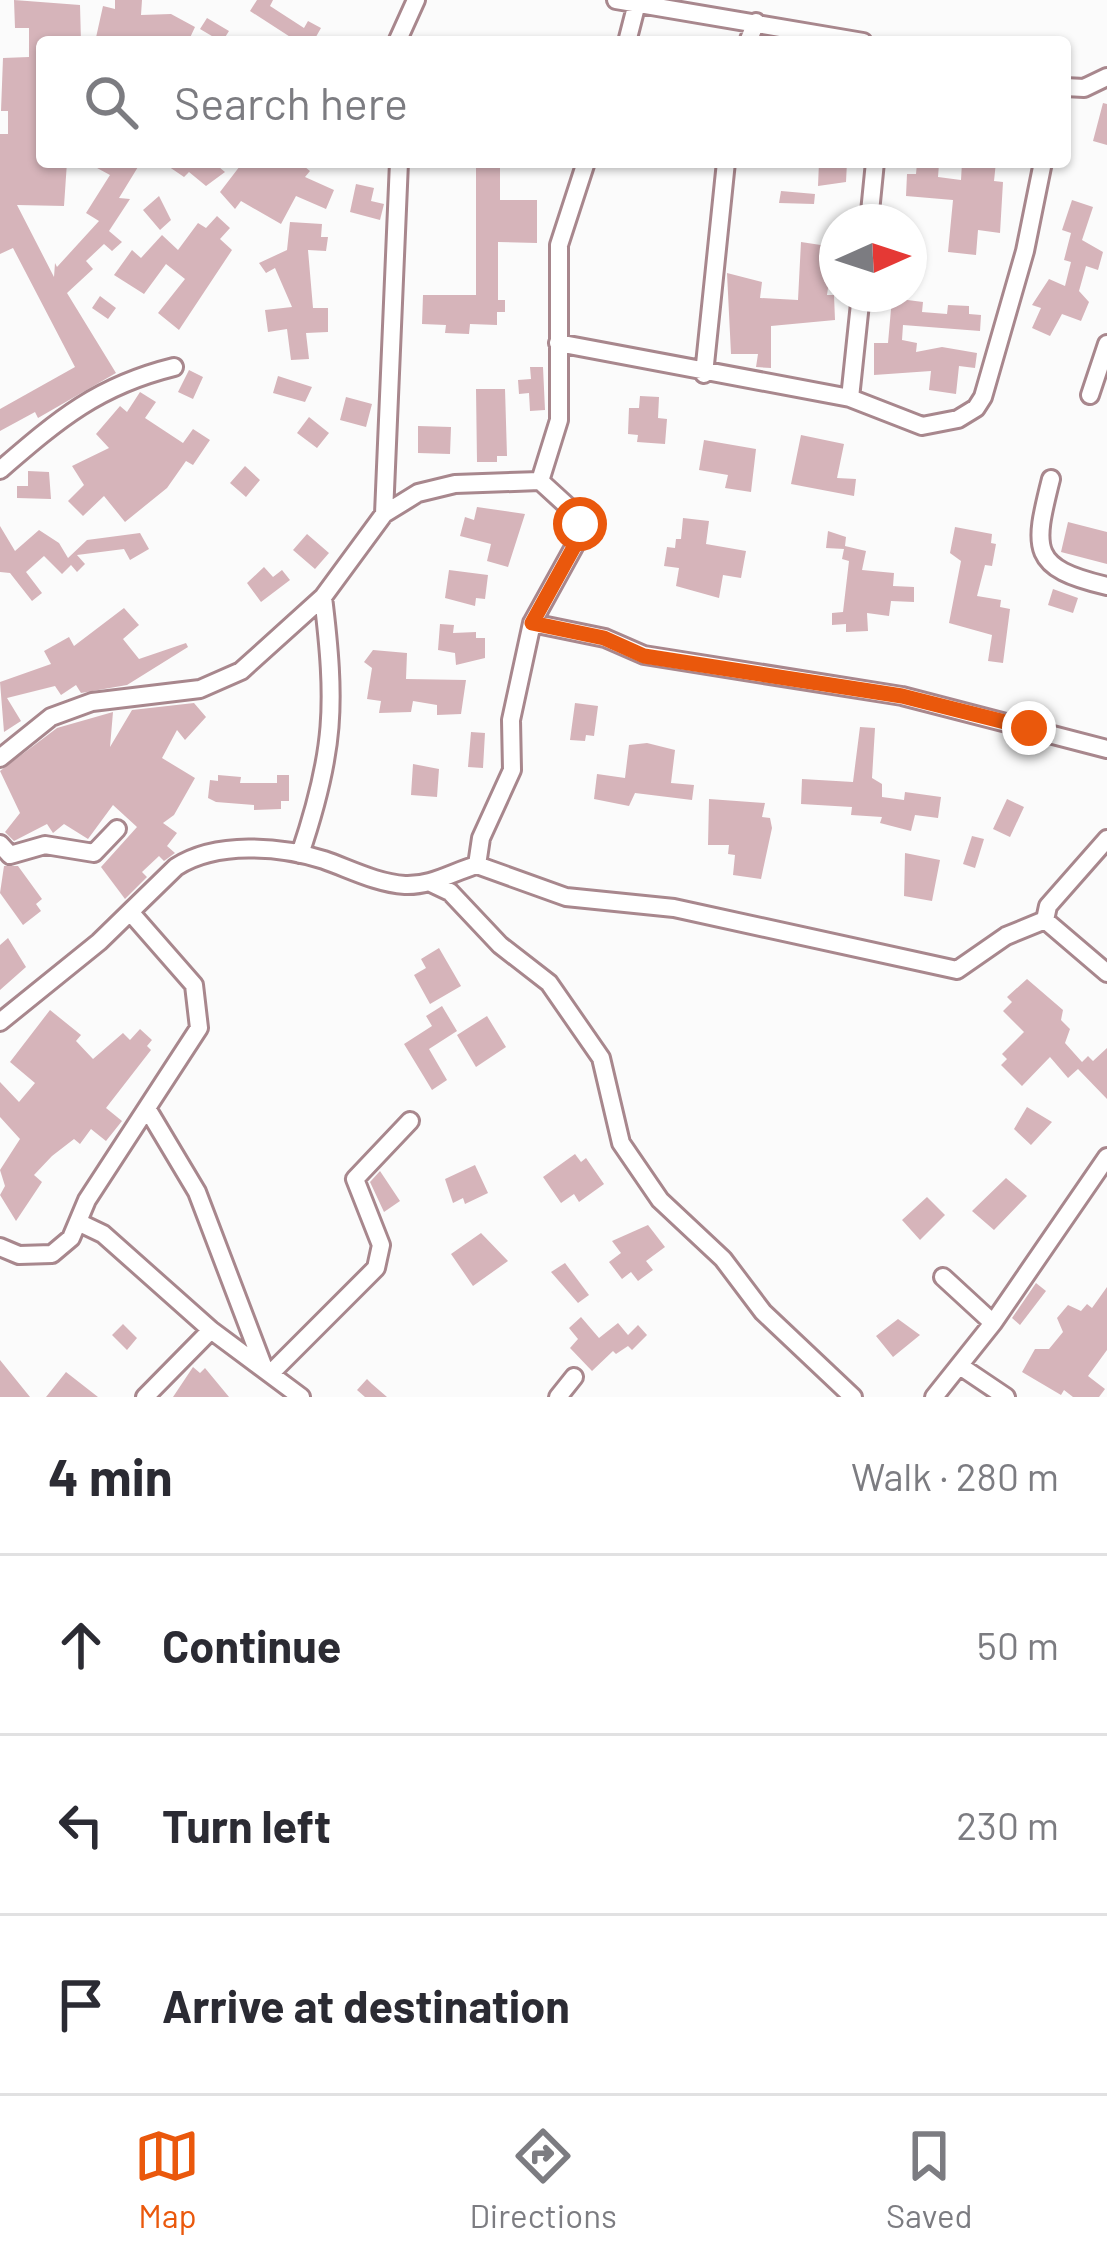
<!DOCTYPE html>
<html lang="en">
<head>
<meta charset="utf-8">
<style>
  :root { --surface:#fff; --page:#f7f7f7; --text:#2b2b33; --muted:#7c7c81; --line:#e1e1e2; --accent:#ea580c }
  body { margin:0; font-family:Barlow,sans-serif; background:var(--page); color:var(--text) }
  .compass { position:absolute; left:819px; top:204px; width:108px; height:108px; border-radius:50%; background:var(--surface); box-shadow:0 3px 9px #0004; rotate:87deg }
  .stop { position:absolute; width:36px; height:36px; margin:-27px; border:9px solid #ea580c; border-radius:50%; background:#fff }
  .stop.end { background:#ea580c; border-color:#fff; box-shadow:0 3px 12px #0008 }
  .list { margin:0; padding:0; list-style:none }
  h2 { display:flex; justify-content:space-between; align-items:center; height:156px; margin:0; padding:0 48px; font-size:51px }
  h2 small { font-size:39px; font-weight:400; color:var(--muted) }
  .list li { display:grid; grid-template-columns:78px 1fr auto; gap:36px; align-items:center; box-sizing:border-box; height:180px; padding:0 48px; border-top:3px solid var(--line) }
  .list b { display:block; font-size:45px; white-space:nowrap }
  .list em { font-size:39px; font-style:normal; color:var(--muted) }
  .icon { flex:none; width:66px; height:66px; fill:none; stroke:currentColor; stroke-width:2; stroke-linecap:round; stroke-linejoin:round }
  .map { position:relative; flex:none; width:1107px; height:1397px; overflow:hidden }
  .search { position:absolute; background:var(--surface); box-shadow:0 3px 9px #0004; left:36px; right:36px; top:36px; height:132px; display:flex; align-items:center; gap:30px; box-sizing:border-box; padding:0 42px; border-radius:12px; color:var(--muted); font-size:45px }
  .sheet { height:696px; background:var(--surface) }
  nav { display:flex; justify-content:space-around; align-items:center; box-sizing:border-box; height:168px; border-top:3px solid var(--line); background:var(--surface); font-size:33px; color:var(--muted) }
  nav a { display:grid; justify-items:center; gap:6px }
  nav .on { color:var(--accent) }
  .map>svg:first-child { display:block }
  .building { fill:#d6b4ba }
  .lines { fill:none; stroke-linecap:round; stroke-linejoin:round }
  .minor-casing { stroke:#a8878d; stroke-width:22 }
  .minor { stroke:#fff; stroke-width:16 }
  .route { stroke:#ea580c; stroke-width:15 }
</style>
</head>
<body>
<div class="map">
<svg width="1107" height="1397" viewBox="0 0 1107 1397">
  <rect width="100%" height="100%" fill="#fbfbfb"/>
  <path class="building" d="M 14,0 L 80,5 L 81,42 L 42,42 L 42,162 L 67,162 L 64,206 L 17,205 L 54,277 L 55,263 L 57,267 L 99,221 L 86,213 L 110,175 L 86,162 L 141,162 L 119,198 L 130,199 L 109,231 L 122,242 L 112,251 L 104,244 L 86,261 L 93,269 L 67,293 L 116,373 L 38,418 L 35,412 L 0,431 L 0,409 L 75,367 L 13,248 L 0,254 L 0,134 L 8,134 L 8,111 L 1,111 L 3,58 L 29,57 L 29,28 L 15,28 Z
    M 115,0 L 142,0 L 141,15 L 171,14 L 195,27 L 188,42 L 175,38 L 173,42 L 95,42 L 103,6 L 115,9 Z
    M 257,0 L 273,0 L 270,6 L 304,28 L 308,21 L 321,28 L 313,42 L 298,42 L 250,11 Z
    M 207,18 L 229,31 L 222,42 L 200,29 Z
    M 1103,103 L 1107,104 L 1107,145 L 1093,141 Z
    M 162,162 L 195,162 L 202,167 L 213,162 L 225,172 L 206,186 L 189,172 L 184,177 Z
    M 243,162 L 299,162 L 310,171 L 305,177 L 334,190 L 326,209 L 296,196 L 281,224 L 241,201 L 235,209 L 220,192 Z
    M 476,162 L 500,162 L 500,200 L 537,200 L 537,243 L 498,242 L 498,300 L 505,300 L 505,312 L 497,312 L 497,325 L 470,324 L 469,334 L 445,333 L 446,325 L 422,324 L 423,295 L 476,295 Z
    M 819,162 L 847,162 L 846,182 L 818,186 Z
    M 962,162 L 996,162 L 994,181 L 1003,182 L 1000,233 L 978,230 L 976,255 L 948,252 L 953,200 L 906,196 L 907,174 L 916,174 L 917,163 L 939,164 L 938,177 L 961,180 Z
    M 356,184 L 374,188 L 371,201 L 384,204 L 380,220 L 350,212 Z
    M 781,191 L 815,194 L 814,204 L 779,203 Z
    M 159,196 L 171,220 L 160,230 L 143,210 Z
    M 1072,200 L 1093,207 L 1082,240 L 1103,252 L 1098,270 L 1086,266 L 1079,291 L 1089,302 L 1081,321 L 1062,314 L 1050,336 L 1032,328 L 1041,308 L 1032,305 L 1049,279 L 1065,286 L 1071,262 L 1064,260 L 1071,233 L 1062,230 Z
    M 217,216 L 230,228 L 220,239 L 232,250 L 179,330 L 158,313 L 185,279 L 166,264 L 144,294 L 114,275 L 132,250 L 141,258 L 162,235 L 178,250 L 198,223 L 206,228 Z
    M 290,222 L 322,224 L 321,237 L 328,237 L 326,251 L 308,250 L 313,308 L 328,308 L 328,332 L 306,333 L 309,359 L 291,360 L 287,329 L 268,332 L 265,310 L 292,307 L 275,268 L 266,273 L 259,263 L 287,250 Z
    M 801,242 L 834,247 L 827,295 L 834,295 L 835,320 L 771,326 L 771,368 L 756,367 L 758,354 L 731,354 L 727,273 L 762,282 L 760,298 L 798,300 Z
    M 100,296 L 116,308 L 108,319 L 92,308 Z
    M 892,298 L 923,302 L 922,312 L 947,314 L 948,305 L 969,306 L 969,314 L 981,315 L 980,331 L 903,325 L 902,340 L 917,343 L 916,352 L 942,347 L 977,353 L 975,368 L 959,366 L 956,394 L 929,390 L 931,371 L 874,375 L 874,343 L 888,343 Z
    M 530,367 L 543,367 L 545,410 L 530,411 L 529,393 L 519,394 L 518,380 L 531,379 Z
    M 189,370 L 203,377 L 193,399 L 178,392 Z
    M 278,376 L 312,387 L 305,402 L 273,393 Z
    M 476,389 L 505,389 L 507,456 L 497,456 L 497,462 L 477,462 Z
    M 140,392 L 156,402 L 145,418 L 183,443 L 193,429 L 210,440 L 193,465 L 186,461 L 167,488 L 125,522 L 104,496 L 83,516 L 68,501 L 84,485 L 72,466 L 109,448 L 96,434 L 120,406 L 127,412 Z
    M 640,396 L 659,397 L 658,418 L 667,419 L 665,444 L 637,442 L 638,435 L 628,434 L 629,408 L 639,408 Z
    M 346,397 L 372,404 L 366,427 L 340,420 Z
    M 309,417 L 329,433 L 317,448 L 297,433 Z
    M 418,426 L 451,427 L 450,454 L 418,453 Z
    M 801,435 L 844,444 L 837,478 L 856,479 L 854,496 L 791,484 Z
    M 704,440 L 756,449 L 751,492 L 725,488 L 728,475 L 699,470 Z
    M 245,466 L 260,480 L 246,497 L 230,483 Z
    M 28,471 L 49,472 L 51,499 L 17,498 L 17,486 L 28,486 Z
    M 477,507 L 525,514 L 508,567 L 487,561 L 491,544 L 460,536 L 465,517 L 474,520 Z
    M 683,518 L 709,521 L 706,544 L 746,551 L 741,578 L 723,575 L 719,598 L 676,586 L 679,568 L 664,566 L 667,547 L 675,548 L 676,539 L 681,539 Z
    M 1068,522 L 1107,532 L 1107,564 L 1061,552 Z
    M 0,526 L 15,551 L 39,530 L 59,543 L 68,558 L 87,540 L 140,533 L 149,549 L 130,560 L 124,549 L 77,555 L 85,564 L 77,572 L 71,565 L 62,574 L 44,556 L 26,572 L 42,593 L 32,601 L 10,573 L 0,572 Z
    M 955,527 L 992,534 L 991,543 L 996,544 L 992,566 L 985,565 L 977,596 L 1001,600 L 1000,607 L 1010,609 L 1003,663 L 988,661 L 992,635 L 949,623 L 961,561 L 950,553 Z
    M 828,531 L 846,537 L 845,546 L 866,551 L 862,570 L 894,573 L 893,586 L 914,587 L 914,602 L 891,601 L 889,616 L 867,613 L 868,631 L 846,632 L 846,624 L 832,625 L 832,613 L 843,612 L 849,561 L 842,559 L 844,549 L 826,548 Z
    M 307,534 L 329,553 L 315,569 L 293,550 Z
    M 264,567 L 273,577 L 282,570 L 290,580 L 261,602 L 247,583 Z
    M 449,570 L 488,575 L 485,599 L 476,598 L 475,606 L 445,598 Z
    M 1053,589 L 1078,598 L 1073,613 L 1048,605 Z
    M 124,608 L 139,625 L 123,639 L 139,659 L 186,643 L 188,647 L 127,685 L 81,693 L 76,685 L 61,695 L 55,686 L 7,698 L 21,721 L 4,732 L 0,682 L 51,664 L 44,651 L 69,637 L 74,646 Z
    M 440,624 L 454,625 L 453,633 L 476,632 L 476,638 L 485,638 L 485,658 L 456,665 L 455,653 L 438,650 Z
    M 373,650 L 407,653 L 406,679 L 466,680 L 461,714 L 437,715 L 437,705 L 413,701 L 411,712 L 379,713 L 381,701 L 367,699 L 372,668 L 364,662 Z
    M 194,703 L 206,717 L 185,740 L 177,730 L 162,758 L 195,778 L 174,815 L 163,823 L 177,833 L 167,846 L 175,853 L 164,861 L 159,856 L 142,872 L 147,877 L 125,899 L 101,867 L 137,827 L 113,805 L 88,839 L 64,824 L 53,833 L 47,824 L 14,841 L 5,832 L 20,813 L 0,771 L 57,728 L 113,712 L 110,747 L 132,710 Z
    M 575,703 L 598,706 L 594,736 L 586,735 L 585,741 L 570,740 Z
    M 860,727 L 875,728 L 872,778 L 882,784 L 882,797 L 904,800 L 905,792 L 941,797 L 938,818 L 915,815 L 911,831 L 880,823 L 882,817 L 851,815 L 852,807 L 801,804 L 802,779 L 853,782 Z
    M 471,732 L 485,733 L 483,768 L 468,767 Z
    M 647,743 L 675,750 L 671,783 L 694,785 L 692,800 L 635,793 L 629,806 L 594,799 L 597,774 L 625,778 L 629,745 Z
    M 413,764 L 439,769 L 437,797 L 411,795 Z
    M 218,775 L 241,777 L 240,783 L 277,783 L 277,775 L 289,775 L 289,801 L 281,801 L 281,809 L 254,810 L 254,805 L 216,802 L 208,798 L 210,780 L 218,781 Z
    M 709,799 L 765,803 L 762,817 L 770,818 L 772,828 L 761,879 L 733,875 L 735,855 L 728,854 L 729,845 L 708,845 Z
    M 1007,799 L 1024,807 L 1010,837 L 993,829 Z
    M 972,836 L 984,839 L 975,868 L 963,864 Z
    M 905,853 L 940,860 L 932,901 L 904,896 Z
    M 4,866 L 18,866 L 42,899 L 36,904 L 41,911 L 23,925 L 0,893 Z
    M 8,938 L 26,967 L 0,990 L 0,945 Z
    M 439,948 L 461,986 L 430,1004 L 414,975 L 426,968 L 421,959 Z
    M 1027,979 L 1063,1010 L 1061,1020 L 1070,1029 L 1065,1043 L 1082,1062 L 1088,1056 L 1093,1061 L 1107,1048 L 1107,1099 L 1078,1069 L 1068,1078 L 1050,1057 L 1022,1086 L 1001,1065 L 1007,1059 L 1002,1054 L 1024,1032 L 1003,1011 L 1012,1002 L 1007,997 Z
    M 442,1006 L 457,1031 L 429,1049 L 447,1080 L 432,1090 L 404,1044 L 432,1026 L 426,1016 Z
    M 50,1010 L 81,1035 L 76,1041 L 93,1059 L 123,1033 L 130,1040 L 140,1029 L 152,1040 L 147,1046 L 151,1050 L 106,1108 L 122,1121 L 106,1141 L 91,1129 L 80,1144 L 74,1139 L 52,1156 L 34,1175 L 42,1182 L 16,1221 L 0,1195 L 5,1186 L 0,1170 L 20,1139 L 0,1117 L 0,1082 L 19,1102 L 35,1083 L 10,1062 Z
    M 487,1016 L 506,1047 L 476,1067 L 457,1035 Z
    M 1027,1107 L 1052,1122 L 1031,1145 L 1014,1129 Z
    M 575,1154 L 581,1162 L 586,1158 L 604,1184 L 579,1202 L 574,1194 L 561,1203 L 543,1177 Z
    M 475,1165 L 488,1193 L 465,1204 L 463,1198 L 453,1203 L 445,1179 Z
    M 380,1171 L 400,1201 L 384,1212 L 370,1182 Z
    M 1006,1178 L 1027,1196 L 994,1230 L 972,1211 Z
    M 927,1197 L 945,1215 L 920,1240 L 902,1220 Z
    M 648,1225 L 665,1247 L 646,1261 L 653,1270 L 638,1281 L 631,1272 L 622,1279 L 609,1262 L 621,1253 L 612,1241 Z
    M 481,1233 L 508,1261 L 473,1286 L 451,1254 Z
    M 565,1263 L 589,1295 L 578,1303 L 551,1272 Z
    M 1036,1283 L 1046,1291 L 1020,1325 L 1012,1318 Z
    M 1107,1287 L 1107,1350 L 1088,1376 L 1105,1389 L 1099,1397 L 1073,1397 L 1064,1390 L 1061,1395 L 1022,1372 L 1035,1349 L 1049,1349 L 1063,1332 L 1057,1318 L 1068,1305 L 1081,1311 L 1087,1304 L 1092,1308 Z
    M 581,1317 L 599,1338 L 618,1323 L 628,1335 L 638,1325 L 647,1335 L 632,1350 L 628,1346 L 616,1354 L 613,1351 L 592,1371 L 570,1348 L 578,1339 L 569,1328 Z
    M 898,1319 L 920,1335 L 893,1357 L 876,1336 Z
    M 123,1324 L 137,1338 L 127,1350 L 112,1335 Z
    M 0,1360 L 30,1397 L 0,1397 Z
    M 193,1367 L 200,1373 L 205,1368 L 229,1397 L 173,1397 Z
    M 66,1372 L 98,1397 L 46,1397 Z
    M 367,1379 L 372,1384 L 387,1397 L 365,1397 L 357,1390 Z"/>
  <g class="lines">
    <g class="minor-casing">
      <path id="minor" d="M 616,0 L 863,42
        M 397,42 L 416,0
        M 627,42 L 637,3
        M 748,42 L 756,22
        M 1065,87 L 1084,88 L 1107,77
        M 869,222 L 875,162
        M 558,343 L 850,398 L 922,426 L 958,419 L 976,408 L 983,397 L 1025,251 L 1043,162
        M 704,374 L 726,162
        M 1090,395 L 1107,344
        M 850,398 L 861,294
        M 0,470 C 58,420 97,386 174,367
        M 1051,479 C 1033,550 1030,568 1107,586
        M 384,514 L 399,162
        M 532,623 L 605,638 L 644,655 L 902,696 L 1107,749
        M 0,758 L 51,717 L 92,702 L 200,689 L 241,671 L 323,597 L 384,514 L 418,493 L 455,484 L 540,481 L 559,420 L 559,245 L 586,162
        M 1107,839 L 1048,906 L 1045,920 L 1107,973
        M 0,844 L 10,855 L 45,845 L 94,853 L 117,829
        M 300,854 C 335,751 336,704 323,597
        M 477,865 L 481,838 L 512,770 L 511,720 L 532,623 L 580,536 L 575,513 L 540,481
        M 431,883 L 450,892 L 500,945 L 549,983 L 601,1058 L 621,1143 L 660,1200 L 723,1259 L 763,1312 L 853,1397
        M 0,1022 L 99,942 L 176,867 C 216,841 280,846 324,860 C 350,869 376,883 405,885 C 432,886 452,872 477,865 L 566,897 L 674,908 L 957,970 L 1006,936 L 1045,920
        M 148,1110 L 197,1192 L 264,1368
        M 80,1223 L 103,1234 L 211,1330 L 301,1397
        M 0,1247 L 19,1255 L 52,1254 L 71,1238 L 87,1200 L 199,1028 L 194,985 L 131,913
        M 943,1277 L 993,1323
        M 960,1366 L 1006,1397
        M 271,1373 L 376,1268 L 381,1245 L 355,1179 L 410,1121
        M 145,1397 L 211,1330
        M 558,1397 L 574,1377
        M 934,1397 L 993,1323 L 1107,1157"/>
    </g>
    <use href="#minor" class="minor"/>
  </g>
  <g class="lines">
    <path class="route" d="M 580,524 L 580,536 L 532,623 L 604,638 L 644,656 L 902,696 L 1029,728"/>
  </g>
</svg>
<svg class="compass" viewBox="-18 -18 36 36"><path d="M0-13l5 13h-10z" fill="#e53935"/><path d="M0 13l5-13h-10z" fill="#7c7c81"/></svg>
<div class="stop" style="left:580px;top:524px"></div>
<div class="stop end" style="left:1029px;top:728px"></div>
<div class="search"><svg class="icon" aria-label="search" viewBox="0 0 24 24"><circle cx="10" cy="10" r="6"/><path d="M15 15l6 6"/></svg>Search here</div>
</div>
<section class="sheet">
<h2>4 min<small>Walk · 280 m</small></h2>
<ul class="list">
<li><svg class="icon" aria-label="ahead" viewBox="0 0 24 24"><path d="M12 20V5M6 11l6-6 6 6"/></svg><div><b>Continue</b></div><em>50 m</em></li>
<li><svg class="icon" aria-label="left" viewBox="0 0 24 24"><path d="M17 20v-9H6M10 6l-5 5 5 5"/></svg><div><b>Turn left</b></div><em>230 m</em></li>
<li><svg class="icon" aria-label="arrive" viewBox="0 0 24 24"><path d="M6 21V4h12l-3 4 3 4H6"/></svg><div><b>Arrive at destination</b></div></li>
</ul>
</section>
<nav>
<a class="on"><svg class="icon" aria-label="map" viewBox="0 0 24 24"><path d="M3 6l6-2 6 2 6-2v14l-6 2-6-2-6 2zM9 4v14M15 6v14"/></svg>Map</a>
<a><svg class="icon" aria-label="directions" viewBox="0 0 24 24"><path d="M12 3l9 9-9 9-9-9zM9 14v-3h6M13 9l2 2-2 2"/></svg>Directions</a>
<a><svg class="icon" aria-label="saved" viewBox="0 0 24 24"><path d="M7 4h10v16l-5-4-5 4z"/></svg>Saved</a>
</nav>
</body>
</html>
